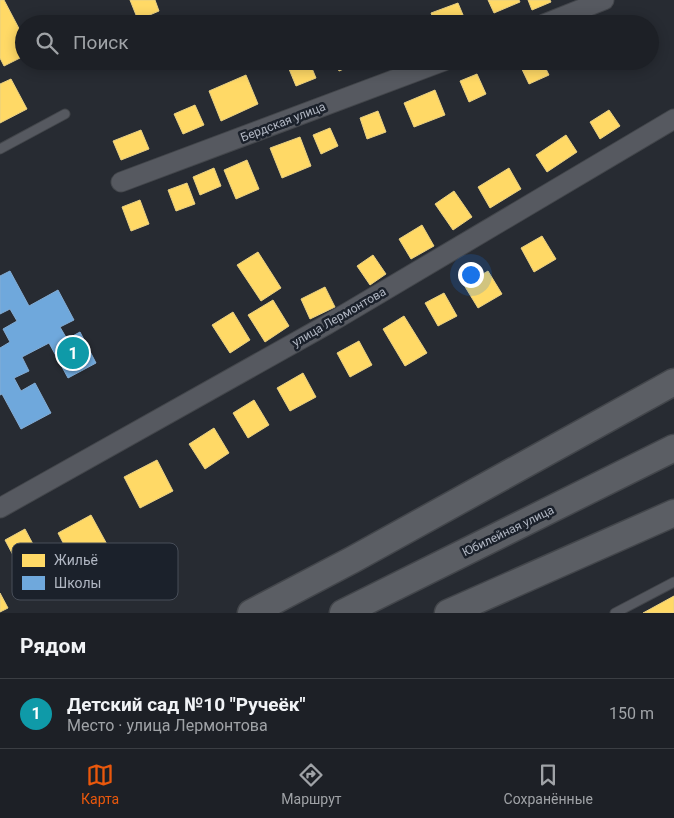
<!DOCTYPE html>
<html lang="ru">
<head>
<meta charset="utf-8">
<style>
  :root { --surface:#1d2026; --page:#25282e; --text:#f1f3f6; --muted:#a0a3a7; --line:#3b3e43; --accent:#ea580c }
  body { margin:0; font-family:Roboto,sans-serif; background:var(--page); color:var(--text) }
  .you { position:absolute; left:470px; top:274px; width:18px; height:18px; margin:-12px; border:4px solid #fff; border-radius:50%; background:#1a73e8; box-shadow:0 0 0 8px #1a73e833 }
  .badge { display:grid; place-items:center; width:32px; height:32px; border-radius:50%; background:var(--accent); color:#fff; font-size:16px; font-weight:700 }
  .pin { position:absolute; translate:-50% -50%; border:2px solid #fff; box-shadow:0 1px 5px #0006 }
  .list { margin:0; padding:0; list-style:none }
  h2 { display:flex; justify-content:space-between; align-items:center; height:65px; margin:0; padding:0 20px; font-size:21px }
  h2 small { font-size:16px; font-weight:400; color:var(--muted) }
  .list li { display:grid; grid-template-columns:32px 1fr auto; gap:15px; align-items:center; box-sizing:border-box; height:70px; padding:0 20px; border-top:1px solid var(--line) }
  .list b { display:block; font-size:19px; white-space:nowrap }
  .list p { margin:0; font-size:16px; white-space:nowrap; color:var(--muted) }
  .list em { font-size:16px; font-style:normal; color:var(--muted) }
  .icon { flex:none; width:28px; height:28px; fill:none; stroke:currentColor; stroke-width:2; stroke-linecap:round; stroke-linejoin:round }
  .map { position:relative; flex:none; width:674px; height:613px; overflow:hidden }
  .search { position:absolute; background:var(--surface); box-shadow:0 2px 12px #0003; left:15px; right:15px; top:15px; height:55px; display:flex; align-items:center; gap:12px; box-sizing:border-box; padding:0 18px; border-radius:28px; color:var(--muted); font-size:19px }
  .sheet { height:135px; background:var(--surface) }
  nav { display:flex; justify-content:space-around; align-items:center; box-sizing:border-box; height:70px; border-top:1px solid var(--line); background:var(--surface); font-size:14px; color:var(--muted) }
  nav a { display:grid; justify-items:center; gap:2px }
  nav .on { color:var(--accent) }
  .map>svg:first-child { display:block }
  .homes { fill:#ffd966; stroke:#e8cf82 }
  .schools { fill:#6fa8dc; stroke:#83acd4 }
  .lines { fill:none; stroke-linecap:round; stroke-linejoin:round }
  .lane-casing { stroke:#43464b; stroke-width:11 }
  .street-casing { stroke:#43464b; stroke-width:21 }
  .secondary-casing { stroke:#43464b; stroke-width:29 }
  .lane { stroke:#565960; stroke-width:9 }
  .street { stroke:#565960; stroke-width:19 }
  .secondary { stroke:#5b5e64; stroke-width:26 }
  .labels { text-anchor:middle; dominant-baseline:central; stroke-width:5; stroke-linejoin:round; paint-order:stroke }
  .street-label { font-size:12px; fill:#b1b7c3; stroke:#1b212b }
  .key { fill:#1b212b; stroke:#484e59; stroke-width:1 }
  .key-label { font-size:14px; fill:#b1b7c3 }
</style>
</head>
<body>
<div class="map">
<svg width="674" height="613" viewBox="0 0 674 613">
  <rect width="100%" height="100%" fill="#272b32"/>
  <path class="homes" d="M 0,0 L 4,0 L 24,38 L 24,56 L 4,66 L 0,58 Z
    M 130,0 L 155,0 L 159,11 L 138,20 Z
    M 488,0 L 519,0 L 520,2 L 494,13 Z
    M 528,0 L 550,0 L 551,2 L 532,10 Z
    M 458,3 L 466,22 L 435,24 L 431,13 Z
    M 309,61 L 316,78 L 296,86 L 289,69 Z
    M 335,61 L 363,61 L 339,71 Z
    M 518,61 L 542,61 L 549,75 L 529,84 Z
    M 477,74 L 486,94 L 469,102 L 460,81 Z
    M 246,75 L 258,104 L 221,121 L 209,91 Z
    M 11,79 L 27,109 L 0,123 L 0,84 Z
    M 435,90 L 445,115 L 414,127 L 404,103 Z
    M 195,105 L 204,125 L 183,134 L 174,114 Z
    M 609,110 L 620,126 L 600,139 L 590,122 Z
    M 378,111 L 386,132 L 367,139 L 360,118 Z
    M 330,128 L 338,146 L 321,154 L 313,135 Z
    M 141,130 L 149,149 L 121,160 L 113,141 Z
    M 566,135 L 577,152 L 547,172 L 536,155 Z
    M 300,137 L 311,166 L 282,178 L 270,148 Z
    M 247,160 L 259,189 L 236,199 L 224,170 Z
    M 214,168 L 221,186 L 200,195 L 193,177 Z
    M 509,168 L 521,189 L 490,208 L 478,187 Z
    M 187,183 L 195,204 L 176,211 L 168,190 Z
    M 454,191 L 472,217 L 453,230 L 435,204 Z
    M 140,200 L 149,224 L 131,231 L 122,207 Z
    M 422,225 L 434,246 L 411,259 L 399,239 Z
    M 542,236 L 556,259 L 534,272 L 521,248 Z
    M 258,252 L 281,288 L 261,301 L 237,265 Z
    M 373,255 L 386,274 L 370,285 L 357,266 Z
    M 488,271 L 502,294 L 478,308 L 464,285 Z
    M 325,287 L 335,307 L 310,319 L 301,299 Z
    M 444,293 L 457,316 L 438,326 L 425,303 Z
    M 273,300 L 289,326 L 265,342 L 248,315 Z
    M 233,312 L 250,340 L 230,353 L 212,325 Z
    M 404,316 L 427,353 L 405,366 L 383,329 Z
    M 359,341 L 372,365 L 350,377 L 337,353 Z
    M 303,373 L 316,397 L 290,411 L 277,388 Z
    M 254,400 L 269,425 L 248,438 L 233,413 Z
    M 214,428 L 229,453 L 205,469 L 189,444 Z
    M 157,460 L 173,491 L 140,508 L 124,477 Z
    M 91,515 L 109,548 L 75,566 L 58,533 Z
    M 25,529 L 43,563 L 23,574 L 5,540 Z
    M 0,593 L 8,608 L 0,612 Z
    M 674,596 L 674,613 L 643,613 Z"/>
  <path class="schools" d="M 10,271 L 29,306 L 58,290 L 74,320 L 60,327 L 67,339 L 80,332 L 96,363 L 68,378 L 49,343 L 22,357 L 29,371 L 14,378 L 21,391 L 35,383 L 51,413 L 21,429 L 2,394 L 0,395 L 0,348 L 10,342 L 3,329 L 17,321 L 10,309 L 0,314 L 0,276 Z"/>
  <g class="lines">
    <g class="lane-casing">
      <path id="lane" d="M 0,149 L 65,114
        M 615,613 L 674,582"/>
    </g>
    <g class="street-casing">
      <path id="street" d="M 544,24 L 604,0
        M 121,182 L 444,61
        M 0,508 L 328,324 L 674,119"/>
    </g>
    <g class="secondary-casing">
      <path id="secondary" d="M 251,613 L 352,560 L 674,382
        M 343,613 L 674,448
        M 448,613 L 674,513"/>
    </g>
    <use href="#lane" class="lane"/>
    <use href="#street" class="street"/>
    <use href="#secondary" class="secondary"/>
  </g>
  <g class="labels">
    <g class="street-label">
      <text transform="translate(283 122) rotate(-21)">Бердская улица</text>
      <text transform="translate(339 317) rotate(-30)">улица Лермонтова</text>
      <text transform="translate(508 531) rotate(-26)">Юбилейная улица</text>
    </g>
  </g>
  <rect x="12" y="543" width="166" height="57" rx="8" class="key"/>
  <rect x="22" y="554" width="23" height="13" fill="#ffd966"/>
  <rect x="22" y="576" width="23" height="14" fill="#6fa8dc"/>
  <g class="key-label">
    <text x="54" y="565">Жильё</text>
    <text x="54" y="588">Школы</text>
  </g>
</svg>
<div class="you"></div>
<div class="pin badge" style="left:73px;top:353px;background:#0f9aa8">1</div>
<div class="search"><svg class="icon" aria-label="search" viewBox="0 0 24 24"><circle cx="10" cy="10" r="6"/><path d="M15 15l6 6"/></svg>Поиск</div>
</div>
<section class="sheet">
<h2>Рядом<small></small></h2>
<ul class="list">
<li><span class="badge" style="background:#0f9aa8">1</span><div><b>Детский сад №10 &quot;Ручеёк&quot;</b><p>Место · улица Лермонтова</p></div><em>150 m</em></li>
</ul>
</section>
<nav>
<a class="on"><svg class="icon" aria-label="map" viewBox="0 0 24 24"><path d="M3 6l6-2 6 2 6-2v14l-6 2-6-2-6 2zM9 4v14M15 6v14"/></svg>Карта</a>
<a><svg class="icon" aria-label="directions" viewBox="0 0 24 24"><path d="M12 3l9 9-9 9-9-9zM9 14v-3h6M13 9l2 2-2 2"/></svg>Маршрут</a>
<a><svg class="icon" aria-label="saved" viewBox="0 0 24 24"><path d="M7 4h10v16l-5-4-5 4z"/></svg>Сохранённые</a>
</nav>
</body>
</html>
